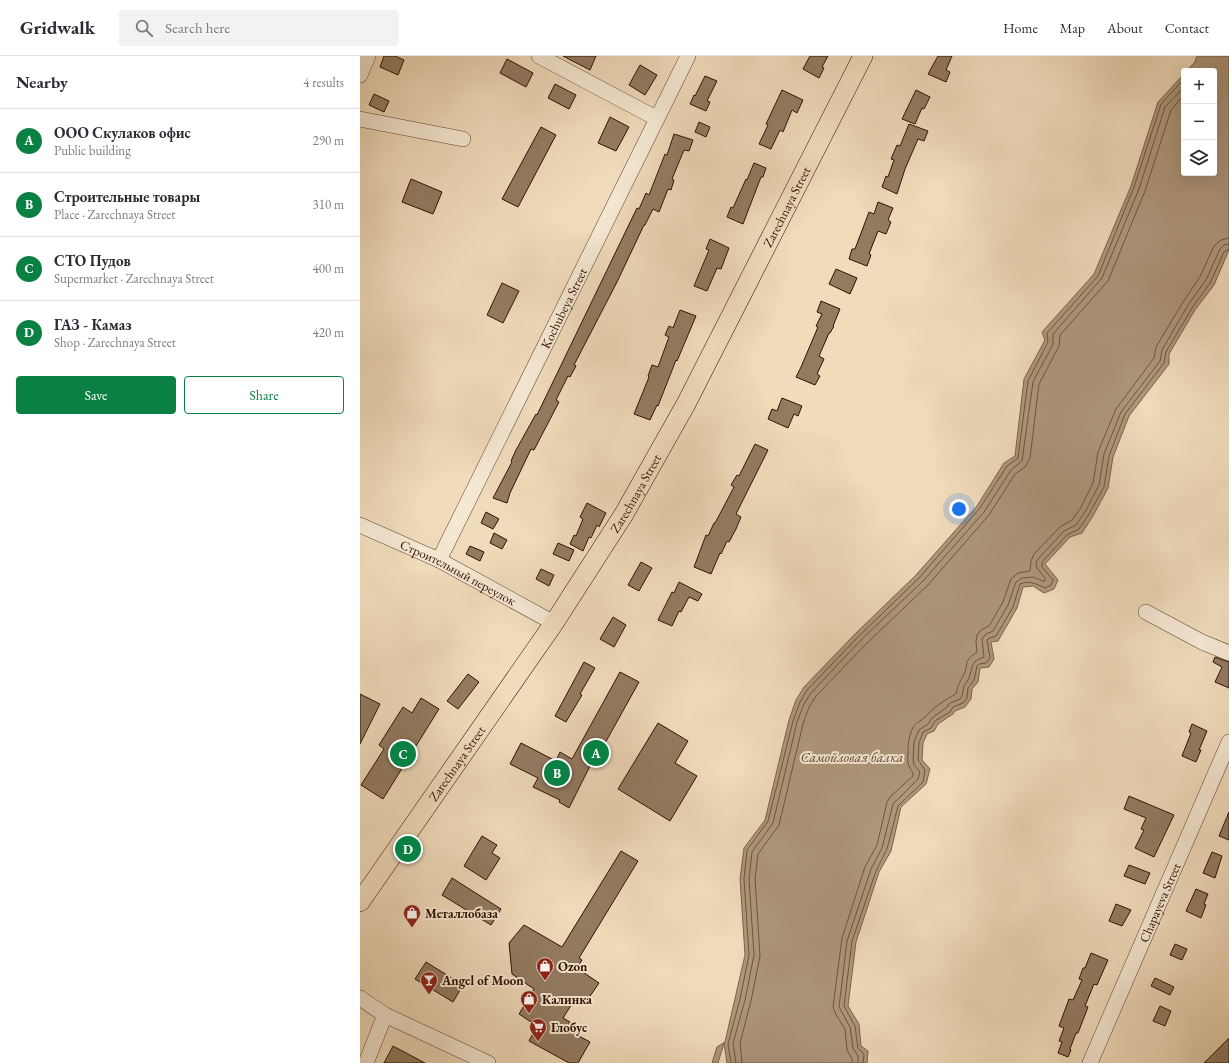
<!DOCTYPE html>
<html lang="en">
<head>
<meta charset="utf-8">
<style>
  :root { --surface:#fff; --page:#f2f2f3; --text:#2b2b33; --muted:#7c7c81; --line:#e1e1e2; --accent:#0b8043 }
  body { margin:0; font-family:"EB Garamond",serif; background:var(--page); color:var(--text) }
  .controls { position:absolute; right:12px; top:12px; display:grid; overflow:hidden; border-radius:4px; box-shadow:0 4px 16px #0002 }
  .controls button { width:36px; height:36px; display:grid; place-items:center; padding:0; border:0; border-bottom:1px solid var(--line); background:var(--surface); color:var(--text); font:20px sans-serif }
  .you { position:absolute; left:599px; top:453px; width:14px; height:14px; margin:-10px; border:3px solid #fff; border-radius:50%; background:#1a73e8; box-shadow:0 0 0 6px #1a73e833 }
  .badge { display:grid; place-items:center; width:26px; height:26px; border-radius:50%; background:var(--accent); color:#fff; font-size:13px; font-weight:700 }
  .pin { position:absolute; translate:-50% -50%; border:2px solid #fff; box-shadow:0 1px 4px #0006 }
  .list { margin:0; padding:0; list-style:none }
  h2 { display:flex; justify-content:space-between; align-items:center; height:52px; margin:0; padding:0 16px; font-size:17px }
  h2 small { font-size:13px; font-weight:400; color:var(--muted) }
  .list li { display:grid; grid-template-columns:26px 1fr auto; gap:12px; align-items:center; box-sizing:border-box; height:64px; padding:0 16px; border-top:1px solid var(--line) }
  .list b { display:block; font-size:15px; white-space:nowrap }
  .list p { margin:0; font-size:13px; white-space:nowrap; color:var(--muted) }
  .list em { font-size:13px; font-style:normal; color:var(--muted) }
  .actions { display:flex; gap:8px; padding:12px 16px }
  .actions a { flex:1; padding:9px 0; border:1px solid var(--accent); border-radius:4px; text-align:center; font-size:14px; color:var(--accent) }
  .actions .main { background:var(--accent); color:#fff }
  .icon { flex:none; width:22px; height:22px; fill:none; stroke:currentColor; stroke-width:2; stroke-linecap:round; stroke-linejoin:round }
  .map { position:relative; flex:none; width:869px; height:1007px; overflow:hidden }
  header { display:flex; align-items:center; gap:24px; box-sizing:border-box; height:56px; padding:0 20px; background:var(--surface); border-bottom:1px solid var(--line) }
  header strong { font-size:19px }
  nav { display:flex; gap:22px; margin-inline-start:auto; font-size:14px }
  .search { width:280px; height:36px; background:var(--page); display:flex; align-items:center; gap:10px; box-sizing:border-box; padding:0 14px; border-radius:4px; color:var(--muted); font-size:15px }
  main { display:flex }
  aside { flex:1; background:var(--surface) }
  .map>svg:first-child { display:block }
  .water { fill:#ae977c; stroke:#7b624b }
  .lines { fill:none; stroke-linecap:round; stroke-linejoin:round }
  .shore { stroke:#6e543e; stroke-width:1 }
  .building { fill:#937b62; stroke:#2f1201 }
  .minor-casing { stroke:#5f4430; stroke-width:16 }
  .major-casing { stroke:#2f1201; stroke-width:20 }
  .minor { stroke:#f5e8d3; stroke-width:15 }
  .major { stroke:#f0dbbb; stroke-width:19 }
  .labels { text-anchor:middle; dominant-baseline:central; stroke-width:4; stroke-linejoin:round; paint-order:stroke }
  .street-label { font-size:13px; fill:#2f1201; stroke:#f5e8d3 }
  .poi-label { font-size:13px; font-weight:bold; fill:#2f1201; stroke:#f5e8d3; text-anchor:start }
  .water-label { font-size:14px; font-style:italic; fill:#624732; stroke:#f5e8d3 }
</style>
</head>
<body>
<header>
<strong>Gridwalk</strong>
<div class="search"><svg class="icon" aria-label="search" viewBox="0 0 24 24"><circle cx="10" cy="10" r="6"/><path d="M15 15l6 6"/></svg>Search here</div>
<nav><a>Home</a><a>Map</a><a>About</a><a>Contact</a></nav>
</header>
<main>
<aside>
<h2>Nearby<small>4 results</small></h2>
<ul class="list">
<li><span class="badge">A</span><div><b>ООО Скулаков офис</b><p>Public building</p></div><em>290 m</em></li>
<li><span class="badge">B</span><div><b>Строительные товары</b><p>Place · Zarechnaya Street</p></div><em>310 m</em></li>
<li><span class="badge">C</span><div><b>СТО Пудов</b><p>Supermarket · Zarechnaya Street</p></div><em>400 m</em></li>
<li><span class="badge">D</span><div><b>ГАЗ - Камаз</b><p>Shop · Zarechnaya Street</p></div><em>420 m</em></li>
</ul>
<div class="actions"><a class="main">Save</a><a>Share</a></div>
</aside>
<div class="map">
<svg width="869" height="1007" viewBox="0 0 869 1007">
  <rect width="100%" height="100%" fill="#f0dbbb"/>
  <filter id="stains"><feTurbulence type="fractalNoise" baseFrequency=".005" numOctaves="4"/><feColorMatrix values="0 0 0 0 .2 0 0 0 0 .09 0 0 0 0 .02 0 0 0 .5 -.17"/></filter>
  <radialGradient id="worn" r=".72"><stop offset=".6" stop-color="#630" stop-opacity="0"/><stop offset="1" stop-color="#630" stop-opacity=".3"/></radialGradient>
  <path class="water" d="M 837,0 L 869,0 L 869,194 L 854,229 L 835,254 L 809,298 L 809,308 L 769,360 L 753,401 L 748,432 L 733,460 L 722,477 L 710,481 L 685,508 L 698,524 L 694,533 L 684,537 L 673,530 L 663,531 L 657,552 L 638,585 L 631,586 L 634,603 L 629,611 L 620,612 L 618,626 L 612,633 L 611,643 L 605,651 L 595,655 L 593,658 L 578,668 L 574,675 L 567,678 L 563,687 L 562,704 L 570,713 L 566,728 L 541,751 L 531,795 L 519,816 L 496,886 L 488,950 L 499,968 L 501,990 L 508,995 L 507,1007 L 367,1007 L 364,987 L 358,1007 L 352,1007 L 357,991 L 365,986 L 385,899 L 380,823 L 384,792 L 405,764 L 429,664 L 436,644 L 444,631 L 495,578 L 556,519 L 617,450 L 644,407 L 655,400 L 664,323 L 685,284 L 682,276 L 734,218 L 771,130 L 798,46 L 824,18 L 824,117 L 854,117 L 854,15 L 826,15 L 835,6 Z"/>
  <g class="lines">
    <path class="shore" d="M 371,1007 L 368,988 L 380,943 L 389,899 L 384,823 L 387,794 L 408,765 L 433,665 L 440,646 L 447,634 L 498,581 L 559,522 L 620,452 L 647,410 L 658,402 L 668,325 L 688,286 L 687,277 L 738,220 L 774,131 L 801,48 L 824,23
      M 376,1007 L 373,987 L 385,944 L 394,899 L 389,823 L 392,796 L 413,767 L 437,666 L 444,648 L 451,637 L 501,584 L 563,525 L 624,456 L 651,414 L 662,405 L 673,326 L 693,288 L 693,278 L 742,222 L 779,133 L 805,51 L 824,31
      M 382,1007 L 380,987 L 391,945 L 400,900 L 395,823 L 398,798 L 419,769 L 443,668 L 449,651 L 456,640 L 505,589 L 568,529 L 629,459 L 655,418 L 665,411 L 670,402 L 679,328 L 699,290 L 700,279 L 748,225 L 785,135 L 811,54 L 824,39
      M 492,1007 L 492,1003 L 487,994 L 485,973 L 475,957 L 473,951 L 482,882 L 505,811 L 517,789 L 527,746 L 531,740 L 553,720 L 553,717 C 548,710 547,705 548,697 C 548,687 549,678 554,670 C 557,666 561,665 564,662 C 573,652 584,644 596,638 C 598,629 599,628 603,620 C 610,608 601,607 617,596 L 616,586 L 617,579 L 621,574 L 629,570 L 643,546 L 651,523 L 658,517 L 670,515 L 671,505 L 674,498 L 700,471 L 712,464 L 720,453 L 733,427 L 738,396 L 756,353 L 794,302 L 796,291 L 823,246 L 840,221 L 854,190 L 861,184 L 869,182
      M 498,1007 L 498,1000 L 493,992 L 490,971 L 479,951 L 487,885 L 511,813 L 522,792 L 533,748 L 558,723 L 560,716 L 554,709 L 553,704 L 554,686 L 559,674 L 568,668 L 573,661 L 586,652 L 590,647 L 600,643 L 602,640 L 604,630 L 609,622 L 613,608 L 617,604 L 624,601 L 622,583 L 626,578 L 633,575 L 648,549 L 656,526 L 662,522 L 673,521 L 683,525 L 685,525 L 685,522 L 677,512 L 676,506 L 679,502 L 704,475 L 716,469 L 725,456 L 739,429 L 744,398 L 761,356 L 800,305 L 802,294 L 828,249 L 846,224 L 860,193 L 864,189 L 869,188
      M 503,1007 L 504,998 L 498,992 L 495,970 L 484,950 L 492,885 L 516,815 L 527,793 L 538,750 L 563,726 L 565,714 L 558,704 L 559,687 L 563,676 L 571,672 L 575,665 L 590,656 L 593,651 L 603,647 L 607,642 L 608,632 L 614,624 L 617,610 L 619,608 L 626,607 L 630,602 L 627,584 L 630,582 L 636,580 L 653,551 L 660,528 C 670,524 676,528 685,532 L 691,529 L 693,524 L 682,511 L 682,506 L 707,479 L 719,473 L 729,458 L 744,431 L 749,400 L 765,358 L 804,307 L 806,296 L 832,252 L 850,227 L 864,196 L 869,193"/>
  </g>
  <path class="building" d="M 24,0 L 35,0 L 44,4 L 38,19 L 20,11 Z
    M 203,0 L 236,0 L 230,14 Z
    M 450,0 L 468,0 L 462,11 L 464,12 L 459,22 L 443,13 Z
    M 578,0 L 592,0 L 586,14 L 590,16 L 586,26 L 568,18 Z
    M 147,3 L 173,17 L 166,31 L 140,17 Z
    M 280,9 L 297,19 L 285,39 L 269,29 Z
    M 345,20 L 357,25 L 347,45 L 350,46 L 346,55 L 330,48 L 334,39 L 335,40 Z
    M 195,28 L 216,39 L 209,53 L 188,42 Z
    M 422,34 L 443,44 L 437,57 L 432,54 L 423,76 L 420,74 L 411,93 L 399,88 L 408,69 L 406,68 Z
    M 556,34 L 570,41 L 564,53 L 562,52 L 555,68 L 542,63 Z
    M 14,38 L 29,45 L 24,56 L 9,49 Z
    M 250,61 L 269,71 L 256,95 L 238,87 Z
    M 339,66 L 350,71 L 346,81 L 335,76 Z
    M 549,68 L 568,75 L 564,85 L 558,83 L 545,113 L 537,138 L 522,131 L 526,120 L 528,121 L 534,104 L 531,103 L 537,89 L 540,90 Z
    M 181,71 L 196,79 L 158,151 L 142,143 Z
    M 314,78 L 333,84 L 329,95 L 324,94 L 312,123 L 314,124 L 311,134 L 308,133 L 299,156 L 293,153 L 285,169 L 284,169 L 257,226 L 214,309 L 216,310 L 210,321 L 208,320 L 196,344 L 199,346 L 174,394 L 171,393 L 150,437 L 147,447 L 133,442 L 152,406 L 151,405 L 156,394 L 176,358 L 177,359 L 277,152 L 279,153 L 286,137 L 289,139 L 305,98 L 307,99 Z
    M 394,107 L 406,112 L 403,121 L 401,121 L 383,168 L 367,161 L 371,151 L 373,152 L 386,123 L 387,124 Z
    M 51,123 L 82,136 L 73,158 L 42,146 Z
    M 518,146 L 533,152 L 528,164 L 531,166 L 526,178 L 518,175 L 509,198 L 511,199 L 507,210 L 489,203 L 492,193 L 495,193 L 509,156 L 514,158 Z
    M 350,183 L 369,192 L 361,213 L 357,212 L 347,235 L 334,230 L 349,194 L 346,193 Z
    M 476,213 L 497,222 L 490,238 L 469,228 Z
    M 142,227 L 159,235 L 143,267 L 127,259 Z
    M 461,245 L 480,253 L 473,270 L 474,270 L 470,277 L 469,277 L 459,300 L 464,303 L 457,318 L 460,320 L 455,329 L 436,321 L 441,311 L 458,271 L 456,270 L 462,258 L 457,256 Z
    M 320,254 L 336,260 L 317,305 L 316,304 L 298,350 L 297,349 L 290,364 L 274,358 L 289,321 L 288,320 L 292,309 L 298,311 L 309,281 L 305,279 L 309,270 L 313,272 Z
    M 422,342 L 442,350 L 438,360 L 434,358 L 428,372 L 408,363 L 412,353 L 417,355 Z
    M 395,388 L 408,394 L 376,458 L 381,461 L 376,473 L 369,486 L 367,485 L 361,498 L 360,497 L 351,518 L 334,511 L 346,479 L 348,480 L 354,467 L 355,467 L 363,452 L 374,431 L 371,429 L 377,419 L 379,420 Z
    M 227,447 L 246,457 L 239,471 L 237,469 L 231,482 L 229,481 L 223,495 L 210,488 L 214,479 L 216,480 L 223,463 L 220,461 Z
    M 126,456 L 139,463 L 133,473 L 121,467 Z
    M 134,477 L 147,484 L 142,493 L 130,487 Z
    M 198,487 L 214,494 L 209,505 L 193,498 Z
    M 110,490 L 124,496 L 120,505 L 106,498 Z
    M 281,506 L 292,512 L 279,535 L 268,529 Z
    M 181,513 L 194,519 L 189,530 L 176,523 Z
    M 319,526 L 342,538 L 338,545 L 329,541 L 321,556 L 319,555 L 312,570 L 298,564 L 312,536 L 314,537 Z
    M 253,561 L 266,569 L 254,591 L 240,583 Z
    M 855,601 L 869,606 L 869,632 L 855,626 L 862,611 L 853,606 Z
    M 224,606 L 235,612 L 220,638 L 222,639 L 206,666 L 195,660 Z
    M 260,616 L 279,626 L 234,707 L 232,706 L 209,752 L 199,746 L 200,744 L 173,731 L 178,722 L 150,708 L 161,687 L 196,705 L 200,696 L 212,703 Z
    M 108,618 L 119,626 L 98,653 L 87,645 Z
    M 0,638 L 20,648 L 0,688 Z
    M 61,642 L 79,653 L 23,743 L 1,729 L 24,693 L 19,689 L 43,651 L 52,657 Z
    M 298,667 L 328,685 L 315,707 L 337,720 L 310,765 L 258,733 Z
    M 832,668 L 847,675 L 839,694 L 841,694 L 836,706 L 822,700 L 831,677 L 829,676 Z
    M 769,740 L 814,759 L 794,801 L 775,792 L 784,774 L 781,773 L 786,762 L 764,753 Z
    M 869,756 L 869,784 L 859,780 Z
    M 122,780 L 137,789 L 132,797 L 140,802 L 126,824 L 104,810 Z
    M 261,795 L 278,805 L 219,902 L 222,904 L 217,912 L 239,927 L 224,949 L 215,943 L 203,962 L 210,966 L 206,973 L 230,986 L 218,1007 L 209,1007 L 169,985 L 177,970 L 159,958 L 174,933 L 152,918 L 149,887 L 164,869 L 202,891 Z
    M 852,796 L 862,800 L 855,822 L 843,817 Z
    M 769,809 L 790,817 L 785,828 L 764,820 Z
    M 92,822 L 141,853 L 131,869 L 82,839 Z
    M 836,833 L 848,838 L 844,848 L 846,849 L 841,862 L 826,855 Z
    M 756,848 L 771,854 L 762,870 L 749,865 Z
    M 815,888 L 827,893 L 822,904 L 810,899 Z
    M 731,897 L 748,904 L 737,929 L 734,928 L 725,950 L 728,951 L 718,977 L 716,977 L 710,993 L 711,994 L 708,1001 L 698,997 L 702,986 L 699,985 L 704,972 L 699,970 L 709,943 L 713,944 L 722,924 L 719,923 L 723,912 L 725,912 Z
    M 66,906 L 103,929 L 93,946 L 55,923 Z
    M 795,922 L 814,931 L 810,939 L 791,930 Z
    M 800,950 L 811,955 L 805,970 L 793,965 Z
    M 869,982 L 869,1007 L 844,1007 Z
    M 33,990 L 65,1007 L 24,1007 Z"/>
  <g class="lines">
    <g class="minor-casing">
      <g id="minor">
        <path d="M 179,0 L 296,62"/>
        <path d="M 0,19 L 8,0"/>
        <path d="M 0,63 L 103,83"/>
        <path id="s1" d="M 0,469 L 79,504 L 194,567"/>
        <path id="s2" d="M 79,504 L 328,0"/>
        <path d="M 786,556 L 842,586 L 869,597"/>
        <path d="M 0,942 L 25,959 L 128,1007"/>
        <path d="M 6,1007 L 25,959"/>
        <path id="s3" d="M 730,1007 L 869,686"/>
      </g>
    </g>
    <g class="major-casing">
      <g id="major">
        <path id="s4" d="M 0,846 L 194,567 L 264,458 L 326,348 L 503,0"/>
      </g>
    </g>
    <use href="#minor" class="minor"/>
    <use href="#major" class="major"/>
  </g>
  <defs>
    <g id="shop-pin" transform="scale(0.9)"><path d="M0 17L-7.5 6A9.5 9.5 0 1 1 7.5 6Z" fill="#8f2418" stroke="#f5e8d3"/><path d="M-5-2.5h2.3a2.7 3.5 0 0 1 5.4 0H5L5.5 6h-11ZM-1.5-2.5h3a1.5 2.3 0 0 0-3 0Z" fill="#fff"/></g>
    <g id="bar-pin" transform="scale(0.9)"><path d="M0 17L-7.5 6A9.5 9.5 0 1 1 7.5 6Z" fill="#8f2418" stroke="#f5e8d3"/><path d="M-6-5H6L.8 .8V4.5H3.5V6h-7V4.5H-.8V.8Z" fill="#fff"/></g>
    <g id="supermarket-pin" transform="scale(0.9)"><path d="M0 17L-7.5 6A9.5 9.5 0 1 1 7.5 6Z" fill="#8f2418" stroke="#f5e8d3"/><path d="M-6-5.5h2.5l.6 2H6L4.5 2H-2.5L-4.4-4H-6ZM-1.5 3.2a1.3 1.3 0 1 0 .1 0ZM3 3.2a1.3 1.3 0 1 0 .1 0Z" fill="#fff"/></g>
  </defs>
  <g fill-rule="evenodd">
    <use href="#shop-pin" x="52" y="857"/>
    <use href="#shop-pin" x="185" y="910"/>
    <use href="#bar-pin" x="69" y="924"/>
    <use href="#shop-pin" x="169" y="943"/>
    <use href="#supermarket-pin" x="178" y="971"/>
  </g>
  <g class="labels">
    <g class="street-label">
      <text stroke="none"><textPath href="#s4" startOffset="817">Zarechnaya Street</textPath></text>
      <text stroke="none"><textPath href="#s2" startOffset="281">Kochubeya Street</textPath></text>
      <text stroke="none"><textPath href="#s4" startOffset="493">Zarechnaya Street</textPath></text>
      <text stroke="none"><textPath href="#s1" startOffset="109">Строительный переулок</textPath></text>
      <text stroke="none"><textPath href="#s4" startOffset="169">Zarechnaya Street</textPath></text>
      <text stroke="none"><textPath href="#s3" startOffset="175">Chapayeva Street</textPath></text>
    </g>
    <g class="poi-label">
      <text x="65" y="857">Металлобаза</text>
      <text x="198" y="910">Ozon</text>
      <text x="82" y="924">Angel of Moon</text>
      <text x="182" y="943">Калинка</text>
      <text x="191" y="971">Глобус</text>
    </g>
    <g class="water-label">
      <text x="492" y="701">Самойловая балка</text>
    </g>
  </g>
  <rect width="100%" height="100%" filter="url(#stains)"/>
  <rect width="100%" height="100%" fill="url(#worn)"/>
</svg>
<div class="controls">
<button>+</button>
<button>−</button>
<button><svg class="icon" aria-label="layers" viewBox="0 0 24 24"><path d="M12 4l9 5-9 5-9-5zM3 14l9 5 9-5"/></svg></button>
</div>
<div class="you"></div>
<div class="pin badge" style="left:236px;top:697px">A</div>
<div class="pin badge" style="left:197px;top:717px">B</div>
<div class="pin badge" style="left:43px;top:698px">C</div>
<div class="pin badge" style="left:48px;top:793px">D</div>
</div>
</main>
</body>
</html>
